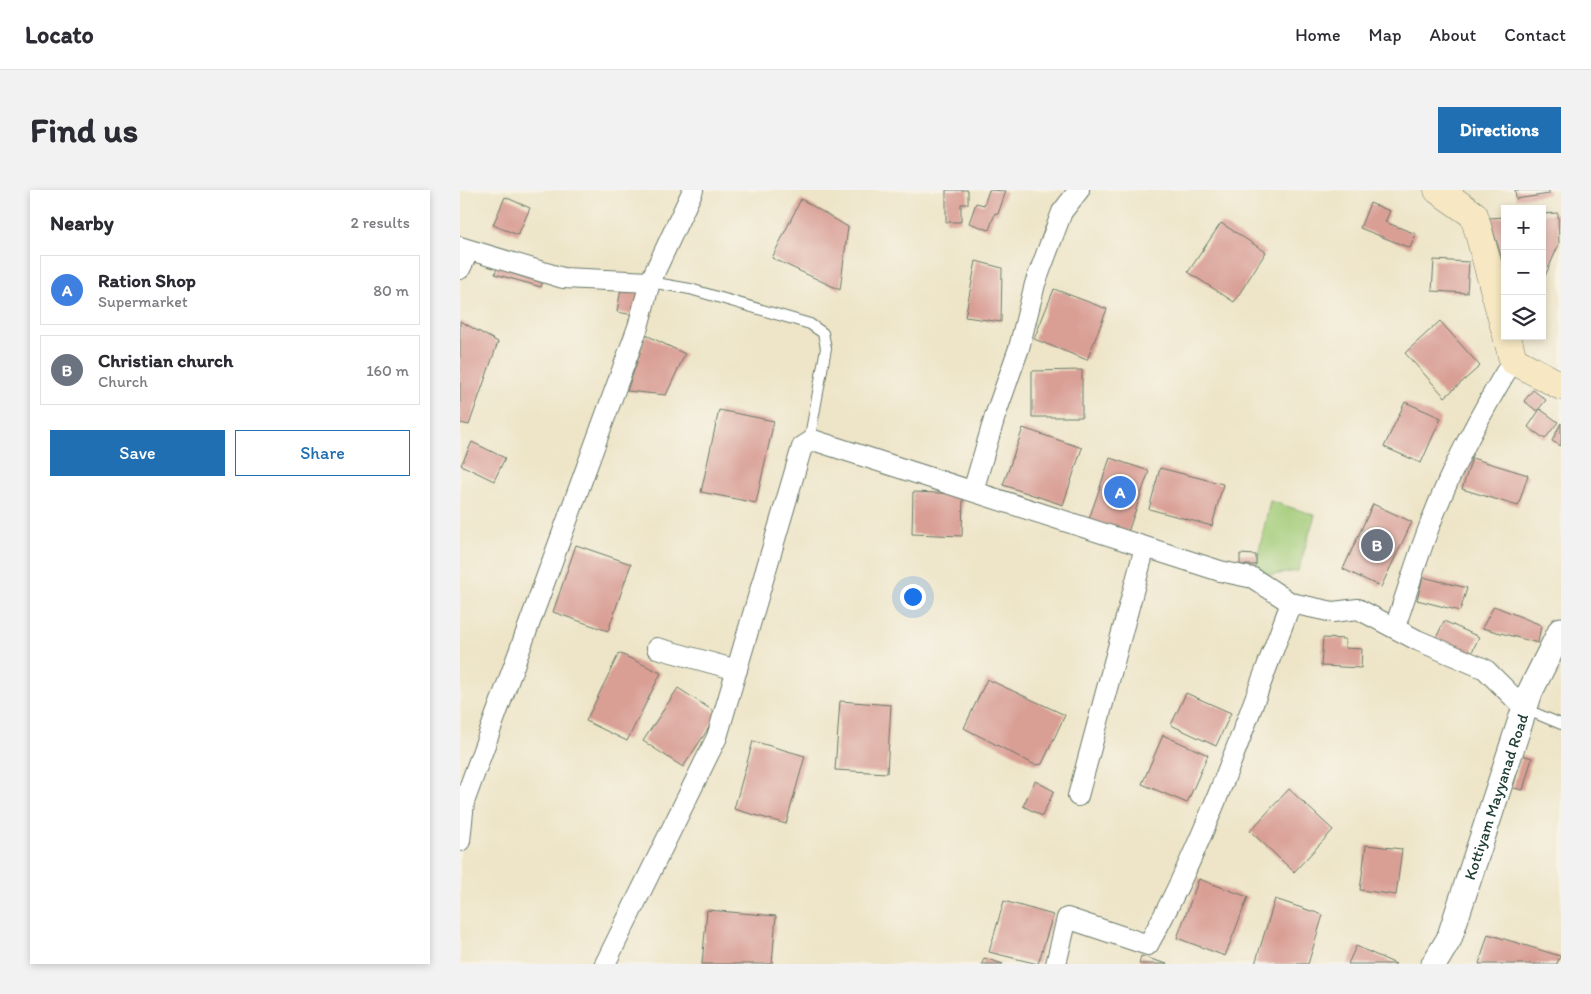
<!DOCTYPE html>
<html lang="en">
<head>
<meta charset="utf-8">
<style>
  :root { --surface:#fff; --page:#f2f2f3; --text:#2b2b33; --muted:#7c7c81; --line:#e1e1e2; --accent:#1f6fb2 }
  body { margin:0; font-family:Itim,sans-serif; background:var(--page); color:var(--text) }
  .controls { position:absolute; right:15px; top:15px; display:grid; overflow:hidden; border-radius:0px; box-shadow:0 2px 8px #0003 }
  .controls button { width:45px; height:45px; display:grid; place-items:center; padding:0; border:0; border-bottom:1px solid var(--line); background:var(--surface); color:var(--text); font:25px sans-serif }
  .you { position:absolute; left:452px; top:406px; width:18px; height:18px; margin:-12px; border:4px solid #fff; border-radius:50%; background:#1a73e8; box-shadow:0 0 0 8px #1a73e833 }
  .badge { display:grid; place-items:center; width:32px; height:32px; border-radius:50%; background:var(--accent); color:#fff; font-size:16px; font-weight:700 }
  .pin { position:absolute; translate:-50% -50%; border:2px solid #fff; box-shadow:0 1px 5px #0006 }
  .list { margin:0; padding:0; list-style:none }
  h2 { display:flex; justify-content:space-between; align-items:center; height:65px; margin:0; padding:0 20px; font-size:21px }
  h2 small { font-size:16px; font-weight:400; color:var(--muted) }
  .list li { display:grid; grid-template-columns:32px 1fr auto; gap:15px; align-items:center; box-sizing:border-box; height:70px; margin:0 10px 10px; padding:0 10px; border:1px solid var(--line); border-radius:0px }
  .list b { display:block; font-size:19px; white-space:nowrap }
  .list p { margin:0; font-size:16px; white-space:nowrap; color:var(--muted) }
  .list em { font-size:16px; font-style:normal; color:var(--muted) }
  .actions { display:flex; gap:10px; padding:15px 20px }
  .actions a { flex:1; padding:11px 0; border:1px solid var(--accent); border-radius:0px; text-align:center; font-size:18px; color:var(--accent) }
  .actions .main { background:var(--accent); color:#fff }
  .icon { flex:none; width:28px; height:28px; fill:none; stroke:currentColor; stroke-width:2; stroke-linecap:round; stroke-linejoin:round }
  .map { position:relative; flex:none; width:1101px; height:774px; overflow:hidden; border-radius:0px }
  header { display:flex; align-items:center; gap:30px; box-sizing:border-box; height:70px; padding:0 25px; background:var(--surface); border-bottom:1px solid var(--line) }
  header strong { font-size:24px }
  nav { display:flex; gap:28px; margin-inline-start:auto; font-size:18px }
  .intro { display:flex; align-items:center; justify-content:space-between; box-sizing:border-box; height:120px; padding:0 30px }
  h1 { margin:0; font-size:35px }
  .button { padding:12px 22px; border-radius:0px; background:var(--accent); color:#fff; font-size:18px; font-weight:700 }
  main { display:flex; gap:30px; padding:0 30px }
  aside { flex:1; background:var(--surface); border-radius:0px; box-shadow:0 2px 8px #0003 }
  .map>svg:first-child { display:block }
  .green { fill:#a2cc78; stroke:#608456 }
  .building { fill:#d99f95 }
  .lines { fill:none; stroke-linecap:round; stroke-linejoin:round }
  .service-casing { stroke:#677868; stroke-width:12 }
  .minor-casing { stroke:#677868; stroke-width:22 }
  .tertiary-casing { stroke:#677868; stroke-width:27 }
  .secondary-casing { stroke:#677868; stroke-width:29 }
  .service { stroke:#fff; stroke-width:10 }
  .minor { stroke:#fff; stroke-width:20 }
  .tertiary { stroke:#fff; stroke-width:25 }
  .secondary { stroke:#f7e8c3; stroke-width:28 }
  .labels { text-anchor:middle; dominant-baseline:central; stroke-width:4.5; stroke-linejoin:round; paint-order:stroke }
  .street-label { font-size:16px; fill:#1f3d34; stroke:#f7f3e8 }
</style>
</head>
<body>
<header>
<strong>Locato</strong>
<nav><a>Home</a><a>Map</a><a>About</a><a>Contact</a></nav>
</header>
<div class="intro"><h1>Find us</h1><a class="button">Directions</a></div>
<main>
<aside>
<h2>Nearby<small>2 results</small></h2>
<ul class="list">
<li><span class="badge" style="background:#3f7fe0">A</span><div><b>Ration Shop</b><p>Supermarket</p></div><em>80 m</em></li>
<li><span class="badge" style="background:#6b7280">B</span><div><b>Christian church</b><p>Church</p></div><em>160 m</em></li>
</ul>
<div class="actions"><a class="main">Save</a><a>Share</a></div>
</aside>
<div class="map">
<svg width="1101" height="774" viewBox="0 0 1101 774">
  <rect width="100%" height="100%" fill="#f7f3e8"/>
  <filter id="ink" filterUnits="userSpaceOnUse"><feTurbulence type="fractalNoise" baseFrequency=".02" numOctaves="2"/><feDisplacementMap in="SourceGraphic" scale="10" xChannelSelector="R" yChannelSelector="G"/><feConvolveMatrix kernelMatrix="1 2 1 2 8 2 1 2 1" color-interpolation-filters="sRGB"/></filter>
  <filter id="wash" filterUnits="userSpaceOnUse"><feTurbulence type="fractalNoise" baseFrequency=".0096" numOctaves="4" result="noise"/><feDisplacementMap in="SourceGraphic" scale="20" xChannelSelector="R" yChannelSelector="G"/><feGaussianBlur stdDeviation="1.12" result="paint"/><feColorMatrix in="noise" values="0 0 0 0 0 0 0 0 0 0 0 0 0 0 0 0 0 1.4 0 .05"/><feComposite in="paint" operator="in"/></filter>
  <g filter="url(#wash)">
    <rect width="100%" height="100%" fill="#eee5c8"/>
    <path class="green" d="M 810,311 L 855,325 L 838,381 L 793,388 Z"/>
    <g id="blocks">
      <path class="building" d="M 486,0 L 508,0 L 508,14 L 501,14 L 501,32 L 486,32 Z
        M 529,0 L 546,1 L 538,24 L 535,23 L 529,40 L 509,33 L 516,13 L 524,15 Z
        M 1055,0 L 1089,0 L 1089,4 L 1056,9 Z
        M 45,7 L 70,18 L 58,45 L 33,35 Z
        M 341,9 L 388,37 L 380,100 L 312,68 Z
        M 910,13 L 930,21 L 925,32 L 956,44 L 950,58 L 900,38 Z
        M 1098,23 L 1099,54 L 1085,86 L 1082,85 L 1082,24 Z
        M 1045,27 L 1045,72 L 1043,72 L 1029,28 Z
        M 761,33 L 806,62 L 774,112 L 728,82 Z
        M 42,60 L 88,73 L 81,97 L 35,84 Z
        M 974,70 L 1009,72 L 1007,103 L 972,101 Z
        M 516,71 L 542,78 L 541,132 L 505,127 Z
        M 161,98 L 195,104 L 191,128 L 157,122 Z
        M 594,99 L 647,119 L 627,170 L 574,149 Z
        M 0,131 L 38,152 L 9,235 L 0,233 Z
        M 980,131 L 1020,176 L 985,207 L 945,163 Z
        M 186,145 L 225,164 L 206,205 L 167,201 Z
        M 622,180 L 622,227 L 572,227 L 572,181 Z
        M 1073,200 L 1086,210 L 1077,221 L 1064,211 Z
        M 945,212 L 981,228 L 961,273 L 924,257 Z
        M 1080,219 L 1098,232 L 1085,249 L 1068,237 Z
        M 259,220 L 314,231 L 296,313 L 241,302 Z
        M 1101,233 L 1101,256 L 1092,251 Z
        M 563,238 L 622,258 L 603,315 L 543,295 Z
        M 12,252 L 45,268 L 34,291 L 1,275 Z
        M 650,268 L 689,281 L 668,342 L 629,329 Z
        M 1012,268 L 1068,285 L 1058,316 L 1002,299 Z
        M 700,278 L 763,294 L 752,336 L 689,319 Z
        M 453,302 L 503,304 L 502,346 L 452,344 Z
        M 913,314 L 952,332 L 921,397 L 883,379 Z
        M 116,355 L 171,374 L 148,441 L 93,422 Z
        M 780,364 L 796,365 L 796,375 L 780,375 Z
        M 963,387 L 1007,398 L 1000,421 L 957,410 Z
        M 1034,416 L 1081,435 L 1078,453 L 1022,438 Z
        M 984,431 L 1019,447 L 1011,464 L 976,448 Z
        M 863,448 L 885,449 L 885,458 L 902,459 L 901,478 L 861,476 Z
        M 159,463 L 201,483 L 167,551 L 126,531 Z
        M 527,489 L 605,525 L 582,574 L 575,575 L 504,538 Z
        M 218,498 L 258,524 L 223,577 L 183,551 Z
        M 726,503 L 771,523 L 756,556 L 711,535 Z
        M 380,511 L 431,515 L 427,583 L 375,580 Z
        M 703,545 L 748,565 L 727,613 L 682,594 Z
        M 293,551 L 345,566 L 326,634 L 274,619 Z
        M 1062,565 L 1072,568 L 1063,600 L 1053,598 Z
        M 575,591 L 594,601 L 582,626 L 563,616 Z
        M 829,599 L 873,640 L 834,682 L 790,641 Z
        M 906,655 L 942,659 L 936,705 L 900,700 Z
        M 739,689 L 788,707 L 765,766 L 717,748 Z
        M 815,709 L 863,725 L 848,774 L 795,774 Z
        M 544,711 L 593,725 L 578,774 L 529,762 Z
        M 247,720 L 316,726 L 312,774 L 242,774 Z
        M 1028,744 L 1100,766 L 1097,774 L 1019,774 Z
        M 896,756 L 936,774 L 888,774 Z
        M 681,766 L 707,774 L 679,774 Z
        M 524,768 L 543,774 L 522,774 Z"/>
    </g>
  </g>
  <g filter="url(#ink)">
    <use href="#blocks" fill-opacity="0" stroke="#677868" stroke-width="1"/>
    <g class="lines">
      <g class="service-casing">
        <path id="service" d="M 190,92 L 230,99 L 350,134 L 363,143 L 366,158 L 349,252
          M 1065,519 L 1101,534"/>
      </g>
      <g class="minor-casing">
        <path id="minor" d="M 0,57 L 103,88 L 190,92
          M 0,79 L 9,60
          M 513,301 L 535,226 L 559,158 L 575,94 L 602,22 L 619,0
          M 935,437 C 946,405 956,372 968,340 C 990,280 1020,224 1053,170
          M 197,458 L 277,480
          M 618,606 L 685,357
          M 0,651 L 4,612 L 178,137 L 190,92 L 233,0
          M 145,774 L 257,547 L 342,257 L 353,250 L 760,381 L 793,388 L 831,413 L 873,422 L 898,419 L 957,450 L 1025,479 L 1065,519
          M 596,774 L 607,728 L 688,755 C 748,647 787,527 831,413"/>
      </g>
      <g class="tertiary-casing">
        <g id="tertiary">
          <path id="s1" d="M 974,774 L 989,749 L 1070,502 L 1101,440"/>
        </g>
      </g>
      <g class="secondary-casing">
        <path id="secondary" d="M 978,0 L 1014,25 L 1045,139
          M 1047,146 L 1053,170 L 1101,196"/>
      </g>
      <use href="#service" class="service"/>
      <use href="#minor" class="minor"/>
      <use href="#tertiary" class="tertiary"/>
      <use href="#secondary" class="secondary"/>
    </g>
  </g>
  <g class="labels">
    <g class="street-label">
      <text stroke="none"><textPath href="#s1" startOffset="179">Kottiyam Mayyanad Road</textPath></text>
    </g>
  </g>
</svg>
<div class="controls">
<button>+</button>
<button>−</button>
<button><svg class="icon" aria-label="layers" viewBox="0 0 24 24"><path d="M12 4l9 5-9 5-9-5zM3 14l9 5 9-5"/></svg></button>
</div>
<div class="you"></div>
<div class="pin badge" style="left:660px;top:302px;background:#3f7fe0">A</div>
<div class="pin badge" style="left:917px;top:355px;background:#6b7280">B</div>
</div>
</main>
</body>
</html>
